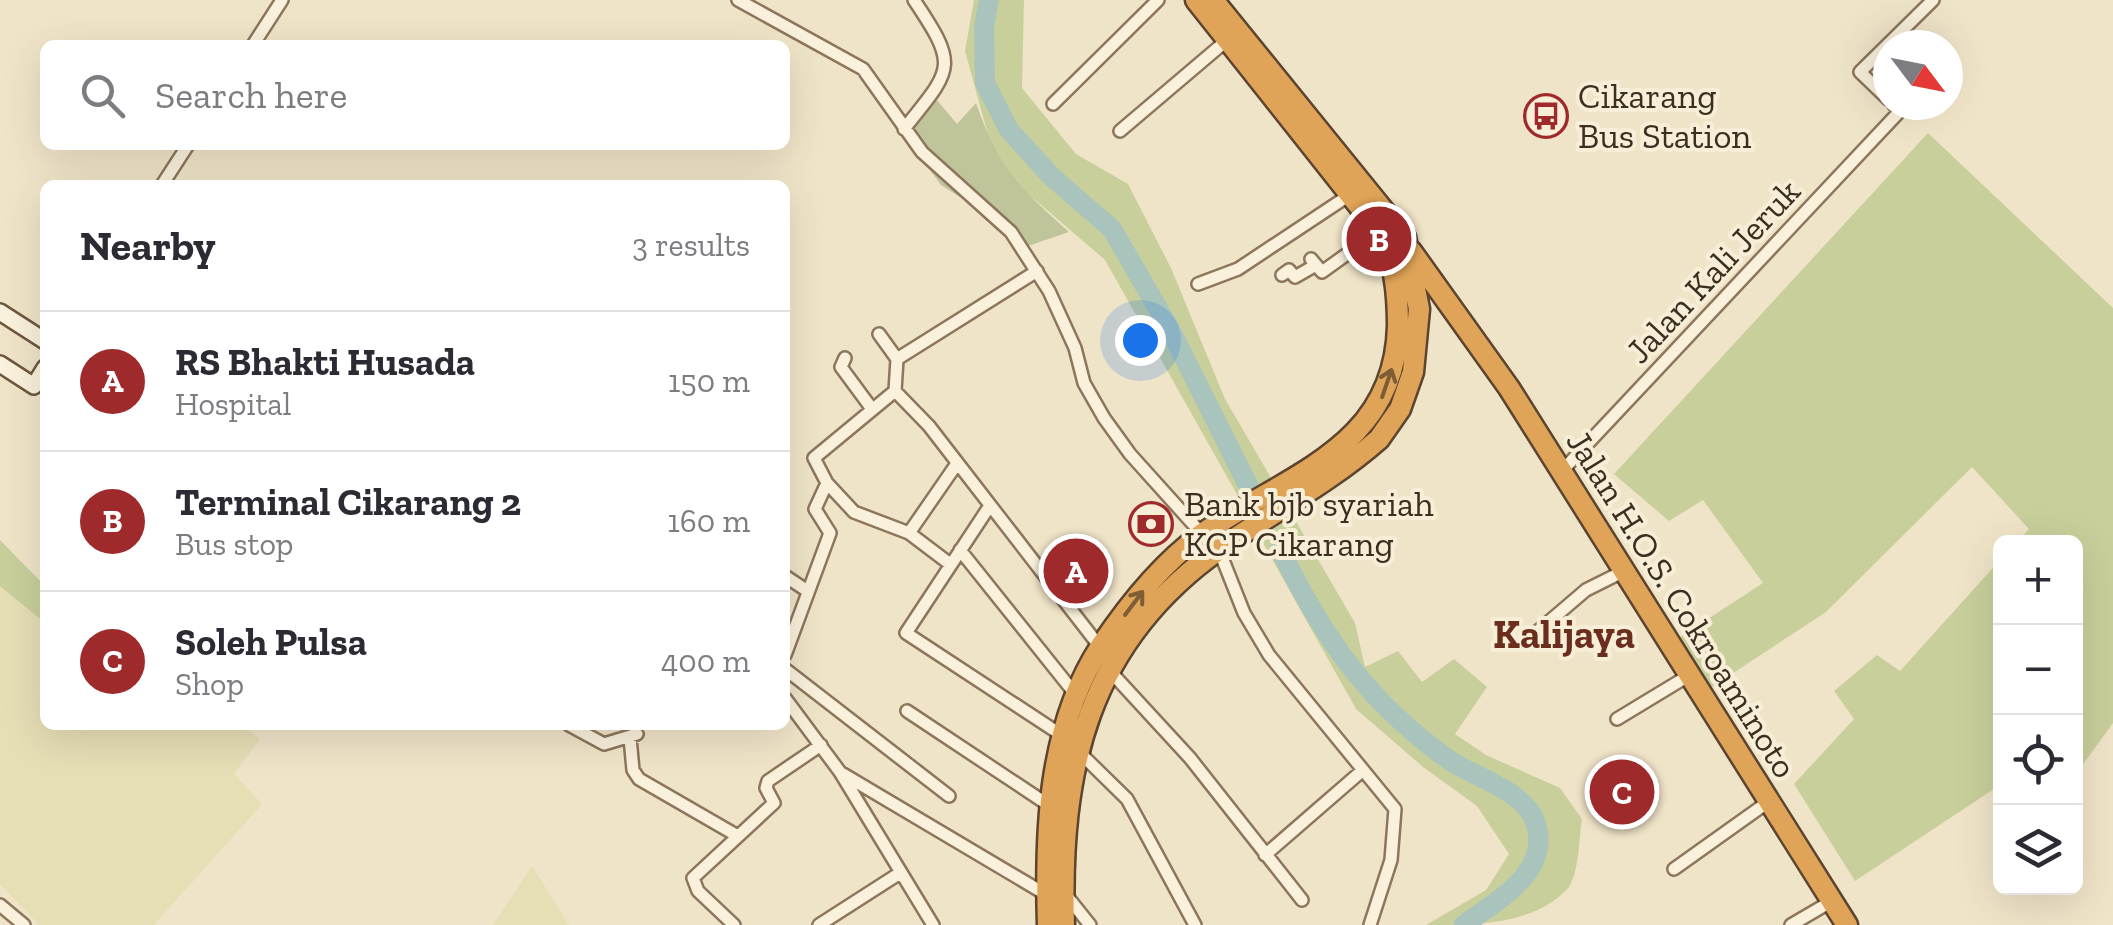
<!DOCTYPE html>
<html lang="en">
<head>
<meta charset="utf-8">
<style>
  :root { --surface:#fff; --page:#f7f7f7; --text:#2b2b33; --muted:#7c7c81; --line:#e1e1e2; --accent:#9e2a2b }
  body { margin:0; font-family:"Zilla Slab",serif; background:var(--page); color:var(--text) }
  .controls { position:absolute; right:30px; bottom:30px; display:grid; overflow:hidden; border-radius:15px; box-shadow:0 10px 40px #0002 }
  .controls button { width:90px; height:90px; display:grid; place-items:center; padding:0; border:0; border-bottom:2px solid var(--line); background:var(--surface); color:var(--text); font:50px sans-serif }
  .compass { position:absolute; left:1873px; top:30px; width:90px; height:90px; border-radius:50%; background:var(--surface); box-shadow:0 10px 40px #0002; rotate:122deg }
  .you { position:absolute; left:1140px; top:340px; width:35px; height:35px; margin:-25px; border:8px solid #fff; border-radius:50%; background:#1a73e8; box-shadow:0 0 0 15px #1a73e833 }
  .badge { display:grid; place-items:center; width:65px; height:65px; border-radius:50%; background:var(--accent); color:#fff; font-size:32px; font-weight:700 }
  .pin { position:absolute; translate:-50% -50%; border:5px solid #fff; box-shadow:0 2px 10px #0006 }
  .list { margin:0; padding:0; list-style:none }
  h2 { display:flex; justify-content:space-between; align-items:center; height:130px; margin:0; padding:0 40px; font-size:42px }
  h2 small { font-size:32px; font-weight:400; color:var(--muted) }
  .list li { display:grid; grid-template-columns:65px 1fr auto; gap:30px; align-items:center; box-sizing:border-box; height:140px; padding:0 40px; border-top:2px solid var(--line) }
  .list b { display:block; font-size:38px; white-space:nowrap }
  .list p { margin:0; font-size:32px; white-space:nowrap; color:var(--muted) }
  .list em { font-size:32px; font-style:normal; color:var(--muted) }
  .icon { flex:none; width:55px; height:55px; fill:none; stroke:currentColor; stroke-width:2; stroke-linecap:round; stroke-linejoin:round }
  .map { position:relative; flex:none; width:2113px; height:925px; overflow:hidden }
  .search { position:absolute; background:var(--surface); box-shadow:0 10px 40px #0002; left:40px; top:40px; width:750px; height:110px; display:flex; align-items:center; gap:25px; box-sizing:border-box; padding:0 35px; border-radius:15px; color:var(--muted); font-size:38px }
  .panel { position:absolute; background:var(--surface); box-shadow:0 10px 40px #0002; left:40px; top:180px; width:750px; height:550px; border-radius:15px }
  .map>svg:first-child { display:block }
  .farmland { fill:#e6deb5 }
  .green { fill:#c9cf9b }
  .cemetery { fill:#bfc49a }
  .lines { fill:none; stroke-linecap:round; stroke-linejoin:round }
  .river { stroke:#a9c4bc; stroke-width:20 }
  .street-casing { stroke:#8d765c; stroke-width:16 }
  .secondary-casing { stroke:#6f573f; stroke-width:20 }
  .highway-casing { stroke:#5b4430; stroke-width:25 }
  .street { stroke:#faf1dc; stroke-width:11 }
  .secondary { stroke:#faf1dc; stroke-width:15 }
  .highway { stroke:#e0a458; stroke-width:20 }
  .oneway { stroke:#7e5d36 }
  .labels { text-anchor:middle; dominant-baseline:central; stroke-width:8; stroke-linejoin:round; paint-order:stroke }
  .poi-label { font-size:35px; fill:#3d2e20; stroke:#f7eed8; text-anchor:start }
  .street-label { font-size:35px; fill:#3d2e20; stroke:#f7eed8 }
  .quarter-label { font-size:40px; font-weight:bold; fill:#6b2e1e; stroke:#f7eed8 }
</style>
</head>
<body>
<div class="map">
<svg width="2113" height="925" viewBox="0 0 2113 925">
  <rect width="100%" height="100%" fill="#f0e4c8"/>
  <path class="farmland" d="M 0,586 L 45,623 L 45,725 L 242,725 L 260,739 L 234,774 L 262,804 L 154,925 L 39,925 L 0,884 Z
    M 532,866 L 569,925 L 493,925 Z"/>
  <path class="green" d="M 974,0 L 1024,0 L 1022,88 L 1076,154 L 1128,184 L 1171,268 L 1225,399 L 1277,488 L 1244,508 L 1254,526 L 1287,506 L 1355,623 L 1365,667 L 1398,651 L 1422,682 L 1454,659 L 1487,687 L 1455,734 L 1486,755 L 1560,788 L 1582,819 C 1579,838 1579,872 1569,887 C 1536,925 1477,925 1426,925 L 1486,890 L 1509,854 L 1477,806 L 1423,767 L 1356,709 L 1254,527 L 1219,550 L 1109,669 L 1047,895 L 1076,695 L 1146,586 L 1244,507 L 1105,260 L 1019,186 L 993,153 L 965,51 Z
    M 1928,133 L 2113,308 L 2113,723 L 2076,774 L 2076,542 L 2017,542 L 2029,529 L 1972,467 L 1826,612 L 1700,695 L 1668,645 L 1763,583 L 1703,500 L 1669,521 L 1614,474 Z
    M 0,540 L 45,586 L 45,623 L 0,586 Z
    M 2000,560 L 2000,785 L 1855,881 L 1794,784 L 1854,719 L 1834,691 L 1877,655 L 1900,671 Z"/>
  <path class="cemetery" d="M 936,99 L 957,124 L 976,103 C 999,169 1018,186 1069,232 L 1022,248 L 988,215 L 941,185 L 904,135 Z"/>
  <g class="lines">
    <path class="river" d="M 989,0 L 984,27 L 985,83 L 1009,130 L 1052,177 L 1112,229 L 1171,331 L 1248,485
      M 1280,549 C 1323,638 1368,702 1449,760 C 1474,777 1523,790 1535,821 C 1553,872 1497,900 1464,925"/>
    <g class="street-casing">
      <path id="street" d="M 738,0 L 863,69 L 922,152 L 1011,232 L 1049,291 L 1075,348 L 1084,383 L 1104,418 L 1130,454 L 1202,534
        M 253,45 L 282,0
        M 1888,99 L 1860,72 L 1933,0
        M 1053,104 L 1158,0
        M 904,129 C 953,68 959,67 914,0
        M 1120,131 L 1226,41
        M 162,185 L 188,145
        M 1311,259 L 1322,272 L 1379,231
        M 1282,275 L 1289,270 L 1295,277 L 1316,265
        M 1198,284 L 1238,269 L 1351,194
        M 879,334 L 897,359
        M 845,358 L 841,367 L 872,409
        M 895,391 L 929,426 L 1100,647
        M 1560,473 L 1900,111 L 1894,105
        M 827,483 L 854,512 L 909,533
        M 989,507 L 906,633 L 1063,736
        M 960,550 L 1076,695
        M 1219,550 L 1244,613 L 1269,655 L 1395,809 L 1391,860 L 1370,925
        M 950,564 L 909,533 L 956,465
        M 785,576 L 806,590
        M 1538,631 L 1586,590 L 1622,572
        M 785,655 L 830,533 L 815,509 L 827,483 L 814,458 L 895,391 L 897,359 L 1037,271
        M 785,669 L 949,796
        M 1109,670 L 1190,758 L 1302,900
        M 785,698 L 840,772 L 933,925
        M 907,711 L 1050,806
        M 1617,719 L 1688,676
        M 569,725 L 604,744 L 637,734
        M 630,738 L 633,770 L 639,779 L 736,835
        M 1077,750 L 1127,799 L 1195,925
        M 843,774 L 1047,895
        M 1265,855 L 1363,770
        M 1674,869 L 1768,802
        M 1066,895 L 1090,925
        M 0,905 L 24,925
        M 734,925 L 698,891 L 693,878 L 774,803 L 766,788 L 768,781 L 821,745
        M 819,925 L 900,873
        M 1791,925 L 1832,901"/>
    </g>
    <g class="secondary-casing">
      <path id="secondary" d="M 0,312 L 45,341
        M 0,364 L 34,386 L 45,368"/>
    </g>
    <g class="highway-casing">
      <path id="highway" d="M 1411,251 L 1509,388 L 1847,925
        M 1048,925 C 1045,832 1048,727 1101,646 C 1129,604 1161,564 1202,534 C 1287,474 1395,449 1398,326 C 1398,294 1395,260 1379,231 L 1196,0
        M 1064,925 C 1059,770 1087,642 1221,548 C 1274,511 1330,482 1379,439 L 1400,409 L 1413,372 L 1419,309 L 1405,237 L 1213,0"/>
    </g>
    <use href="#street" class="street"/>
    <use href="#secondary" class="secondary"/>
    <use href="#highway" class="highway"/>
  </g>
  <defs><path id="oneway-shaft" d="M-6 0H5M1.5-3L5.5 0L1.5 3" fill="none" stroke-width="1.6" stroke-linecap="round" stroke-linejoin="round" transform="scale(2.5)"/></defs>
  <g class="oneway">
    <use href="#oneway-shaft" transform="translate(1387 383) rotate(-71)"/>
    <use href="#oneway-shaft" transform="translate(1134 603) rotate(-53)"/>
  </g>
  <defs>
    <g id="bus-ring" transform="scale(2.25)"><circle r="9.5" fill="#f7eed8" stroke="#9e2a2b" stroke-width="1.5"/><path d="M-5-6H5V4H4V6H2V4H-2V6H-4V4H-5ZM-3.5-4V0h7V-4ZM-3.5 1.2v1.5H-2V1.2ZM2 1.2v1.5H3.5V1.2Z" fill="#9e2a2b"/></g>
    <g id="bank-ring" transform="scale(2.25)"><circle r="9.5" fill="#f7eed8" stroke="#9e2a2b" stroke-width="1.5"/><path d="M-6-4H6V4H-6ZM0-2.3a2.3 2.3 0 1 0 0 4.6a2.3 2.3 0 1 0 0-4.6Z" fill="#9e2a2b"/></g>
  </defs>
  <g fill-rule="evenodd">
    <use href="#bus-ring" x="1546" y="116"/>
    <use href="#bank-ring" x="1151" y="524"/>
  </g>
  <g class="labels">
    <g class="poi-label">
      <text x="1578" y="96">Cikarang<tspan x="1578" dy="40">Bus Station</tspan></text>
      <text x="1184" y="504">Bank bjb syariah<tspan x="1184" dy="40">KCP Cikarang</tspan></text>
    </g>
    <g class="street-label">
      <text transform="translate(1713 271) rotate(-47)">Jalan Kali Jeruk</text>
      <text transform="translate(1682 604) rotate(58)">Jalan H.O.S. Cokroaminoto</text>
    </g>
    <g class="quarter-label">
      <text x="1564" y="634">Kalijaya</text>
    </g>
  </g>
</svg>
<div class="controls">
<button>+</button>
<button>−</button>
<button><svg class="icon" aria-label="locate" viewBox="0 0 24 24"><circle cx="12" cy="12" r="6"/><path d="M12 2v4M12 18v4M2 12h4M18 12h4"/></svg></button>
<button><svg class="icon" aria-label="layers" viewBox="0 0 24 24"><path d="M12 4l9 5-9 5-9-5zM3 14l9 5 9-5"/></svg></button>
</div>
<svg class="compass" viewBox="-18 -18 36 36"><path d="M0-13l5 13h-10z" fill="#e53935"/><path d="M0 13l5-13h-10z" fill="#7c7c81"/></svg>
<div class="you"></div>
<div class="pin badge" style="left:1076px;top:571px">A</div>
<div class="pin badge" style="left:1379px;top:239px">B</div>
<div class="pin badge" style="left:1622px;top:792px">C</div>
<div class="search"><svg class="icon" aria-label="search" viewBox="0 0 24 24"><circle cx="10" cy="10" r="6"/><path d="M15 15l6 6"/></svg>Search here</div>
<section class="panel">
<h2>Nearby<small>3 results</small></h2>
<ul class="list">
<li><span class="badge">A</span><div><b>RS Bhakti Husada</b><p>Hospital</p></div><em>150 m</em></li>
<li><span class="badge">B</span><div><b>Terminal Cikarang 2</b><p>Bus stop</p></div><em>160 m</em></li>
<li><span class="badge">C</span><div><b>Soleh Pulsa</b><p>Shop</p></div><em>400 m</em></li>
</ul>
</section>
</div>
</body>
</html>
